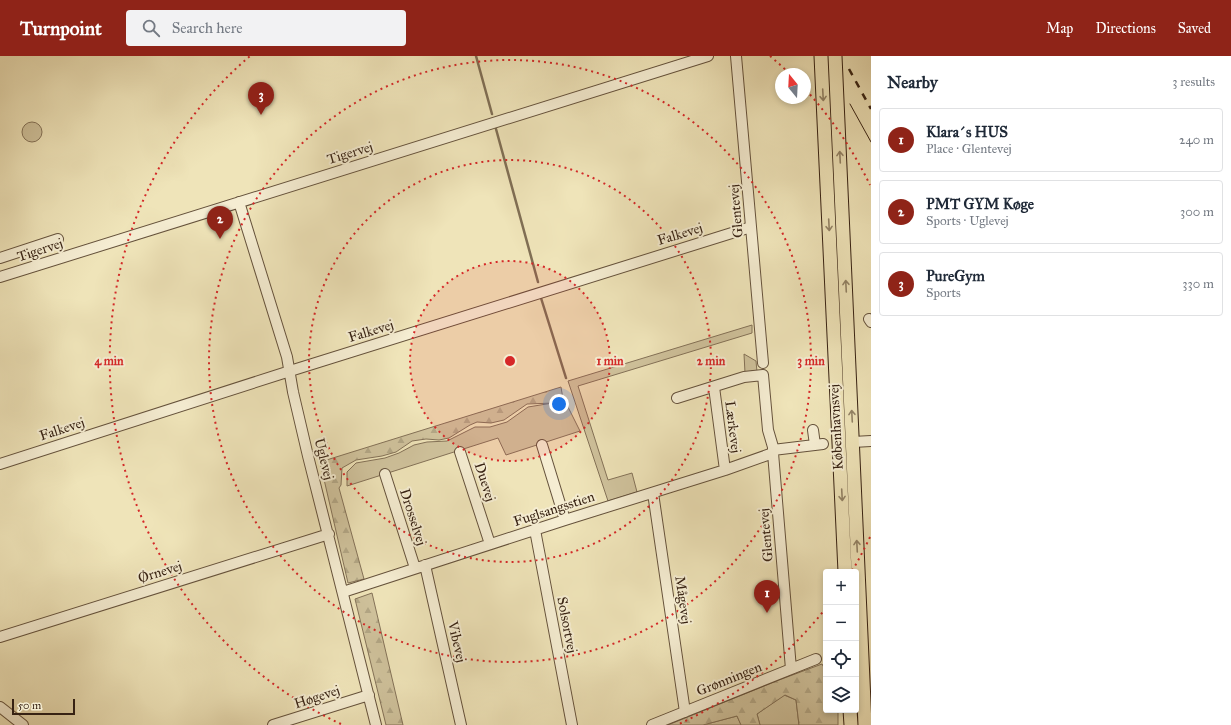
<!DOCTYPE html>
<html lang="en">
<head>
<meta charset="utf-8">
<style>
  :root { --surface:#fff; --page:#f2f2f3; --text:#1f2937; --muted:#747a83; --line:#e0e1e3; --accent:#8f2418 }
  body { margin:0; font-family:"IM FELL Great Primer",serif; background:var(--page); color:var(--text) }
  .controls { position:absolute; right:12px; bottom:12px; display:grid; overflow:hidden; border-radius:4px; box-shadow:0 2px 6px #0003 }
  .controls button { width:36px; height:36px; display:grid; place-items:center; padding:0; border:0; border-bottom:1px solid var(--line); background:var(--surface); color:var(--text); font:20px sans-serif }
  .compass { position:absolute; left:775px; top:12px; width:36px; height:36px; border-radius:50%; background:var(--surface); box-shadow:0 2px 6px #0003; rotate:342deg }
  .scale { position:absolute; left:12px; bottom:10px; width:63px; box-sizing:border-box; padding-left:4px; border:2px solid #372213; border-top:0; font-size:11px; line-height:14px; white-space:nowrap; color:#372213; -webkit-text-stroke:3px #f5edd2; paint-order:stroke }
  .you { position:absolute; left:559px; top:348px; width:14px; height:14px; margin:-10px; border:3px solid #fff; border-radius:50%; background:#1a73e8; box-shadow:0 0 0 6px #1a73e833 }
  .badge { display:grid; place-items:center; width:26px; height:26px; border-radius:50%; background:var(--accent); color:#fff; font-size:13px; font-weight:700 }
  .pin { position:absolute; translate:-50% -33px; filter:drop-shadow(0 1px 2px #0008) }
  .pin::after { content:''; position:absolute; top:21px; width:14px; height:12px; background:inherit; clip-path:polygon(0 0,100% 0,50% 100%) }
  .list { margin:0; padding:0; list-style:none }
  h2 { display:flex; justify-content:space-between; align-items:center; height:52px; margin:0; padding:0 16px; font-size:17px }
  h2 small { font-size:13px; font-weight:400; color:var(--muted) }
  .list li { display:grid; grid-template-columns:26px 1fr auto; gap:12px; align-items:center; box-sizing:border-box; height:64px; margin:0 8px 8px; padding:0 8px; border:1px solid var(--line); border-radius:4px }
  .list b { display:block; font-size:15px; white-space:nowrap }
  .list p { margin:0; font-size:13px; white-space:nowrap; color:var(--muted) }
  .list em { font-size:13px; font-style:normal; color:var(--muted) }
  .icon { flex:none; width:22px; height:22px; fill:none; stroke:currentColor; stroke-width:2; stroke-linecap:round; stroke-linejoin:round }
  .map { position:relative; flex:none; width:871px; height:669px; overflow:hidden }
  header { display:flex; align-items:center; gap:24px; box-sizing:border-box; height:56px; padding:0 20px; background:var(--accent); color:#fff }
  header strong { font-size:19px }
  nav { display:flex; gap:22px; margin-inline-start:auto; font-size:14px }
  .search { width:280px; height:36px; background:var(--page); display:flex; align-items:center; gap:10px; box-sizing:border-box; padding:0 14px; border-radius:4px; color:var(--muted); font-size:15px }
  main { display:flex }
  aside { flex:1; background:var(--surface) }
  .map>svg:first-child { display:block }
  .green { fill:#d0c39d; stroke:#847258 }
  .forest { fill:url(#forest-firs); stroke:#847258 }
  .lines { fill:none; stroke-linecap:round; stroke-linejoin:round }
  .stream { stroke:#806f55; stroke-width:2.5 }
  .minor-casing { stroke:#65523c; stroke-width:12 }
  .major-casing { stroke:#372213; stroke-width:15 }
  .minor { stroke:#f5edd2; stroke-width:10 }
  .major { stroke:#efe4b9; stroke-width:13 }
  .tram { stroke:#372213; stroke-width:1 }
  .rail { stroke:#372213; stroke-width:2.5; stroke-dasharray:7 7; stroke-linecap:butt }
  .oneway { stroke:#938366 }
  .ring { fill:none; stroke:#d62828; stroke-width:2; stroke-dasharray:2 4 }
  .labels { text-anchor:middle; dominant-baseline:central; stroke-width:4; stroke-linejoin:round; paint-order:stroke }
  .street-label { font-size:14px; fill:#372213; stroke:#f5edd2 }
  .centre { fill:#d62828; stroke:#f5edd2; stroke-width:2 }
  .ring-label { font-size:12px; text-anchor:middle; font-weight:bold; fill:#d62828; stroke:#f5edd2; stroke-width:4; stroke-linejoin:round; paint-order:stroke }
</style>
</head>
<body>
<header>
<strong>Turnpoint</strong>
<div class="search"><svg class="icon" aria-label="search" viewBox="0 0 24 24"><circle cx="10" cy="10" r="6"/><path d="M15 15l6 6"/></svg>Search here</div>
<nav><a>Map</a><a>Directions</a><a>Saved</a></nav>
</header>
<main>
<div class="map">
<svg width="871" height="669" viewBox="0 0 871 669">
  <defs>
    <pattern id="forest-firs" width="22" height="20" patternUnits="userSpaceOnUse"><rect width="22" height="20" fill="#d0c39d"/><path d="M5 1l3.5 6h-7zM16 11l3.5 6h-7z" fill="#b3a786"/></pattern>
  </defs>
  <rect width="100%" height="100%" fill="#efe4b9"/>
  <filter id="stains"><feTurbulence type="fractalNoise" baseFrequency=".005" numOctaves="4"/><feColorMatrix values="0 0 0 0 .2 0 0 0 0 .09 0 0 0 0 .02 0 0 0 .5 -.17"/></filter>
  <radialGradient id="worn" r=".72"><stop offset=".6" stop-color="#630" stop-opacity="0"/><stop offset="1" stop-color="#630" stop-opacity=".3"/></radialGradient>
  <path class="green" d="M22 76a10 10 0 1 1 20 0a10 10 0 1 1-20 0Z
    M 752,269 L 752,277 L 578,330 L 608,424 L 632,417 L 637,436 L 608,445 L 568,325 Z
    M 744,298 L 756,305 L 757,316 L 752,315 L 745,317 Z
    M 565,345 L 580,375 L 506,399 L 498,382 L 347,430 L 347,416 L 356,407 L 385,402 L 399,397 L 414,389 L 427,386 L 447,385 L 475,371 L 490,371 L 507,366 L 528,351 Z
    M 784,639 L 796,644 L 799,669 L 760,669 L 757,658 Z
    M 737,660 L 741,669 L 703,669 Z"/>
  <path class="forest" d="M 561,331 L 563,343 L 554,347 L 527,348 L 504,364 L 491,367 L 477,366 L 470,369 L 449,382 L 439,384 L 426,383 L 412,385 L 396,396 L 382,400 L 356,404 L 342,412 L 341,429 L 339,432 L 364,523 L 348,527 L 320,406 Z
    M 372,537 L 403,669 L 386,669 L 355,543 Z
    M 822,608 L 826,615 L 826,654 L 838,654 L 838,669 L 799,669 L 796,644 L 785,639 L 757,658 L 760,669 L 741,669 L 737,660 L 703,669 L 668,669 L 779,624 Z"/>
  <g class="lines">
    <path class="stream" d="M 476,0 L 492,58
      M 496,73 L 538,226
      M 541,242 L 566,322"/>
    <g class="minor-casing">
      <path id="minor" d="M 736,0 L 763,307
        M 239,146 L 287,301 L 293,336 L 308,400 L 376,669
        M 0,202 L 58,183
        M 0,221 L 708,0
        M 869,263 L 871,266
        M 714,331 L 725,414
        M 677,342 L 744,321 L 763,319 L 768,374 L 773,391 L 773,397 L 791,613
        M 813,374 L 815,389
        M 853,386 L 871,385
        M 542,389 L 565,464
        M 773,394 L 823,388
        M 460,396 L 490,488
        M 0,408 L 290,315 L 751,171
        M 385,418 L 415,512
        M 653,437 L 685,656
        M 535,474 L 572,669
        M 425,509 L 461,669
        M 343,536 L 565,464 L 725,414 L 773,397
        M 0,581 L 329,478
        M 0,651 L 23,669
        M 273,669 L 369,639
        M 652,669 L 816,603"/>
    </g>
    <g class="major-casing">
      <path id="major" d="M 821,0 L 845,516
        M 835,0 L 865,669
        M 850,654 L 851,669"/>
    </g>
    <use href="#minor" class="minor"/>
    <use href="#major" class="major"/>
    <path class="tram" d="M 850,48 L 871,86"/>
    <path class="rail" d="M 849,13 L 871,53"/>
  </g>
  <defs><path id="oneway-shaft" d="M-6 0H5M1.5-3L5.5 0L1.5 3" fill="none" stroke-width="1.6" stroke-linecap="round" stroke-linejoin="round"/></defs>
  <g class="oneway">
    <use href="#oneway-shaft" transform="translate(823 39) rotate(87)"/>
    <use href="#oneway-shaft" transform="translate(840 101) rotate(-93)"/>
    <use href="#oneway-shaft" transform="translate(829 169) rotate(87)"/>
    <use href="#oneway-shaft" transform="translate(846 230) rotate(-93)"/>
    <use href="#oneway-shaft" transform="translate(852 360) rotate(-93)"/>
    <use href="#oneway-shaft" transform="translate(842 439) rotate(87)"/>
    <use href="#oneway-shaft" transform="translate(857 490) rotate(-93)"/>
  </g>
  <circle cx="510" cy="305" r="100" fill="#d62828" fill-opacity=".12"/>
  <g class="ring">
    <circle cx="510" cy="305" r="100"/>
    <circle cx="510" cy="305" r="201"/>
    <circle cx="510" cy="305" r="301"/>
    <path d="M870 481A401 401 0 0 1 852 515M826 552A401 401 0 0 1 679 668M341 668A401 401 0 0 1 250 0M770 0A401 401 0 0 1 789 17M806 34A401 401 0 0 1 870 129"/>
  </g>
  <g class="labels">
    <g class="street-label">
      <text transform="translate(350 97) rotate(-17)">Tigervej</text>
      <text transform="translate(736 155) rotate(-95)">Glentevej</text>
      <text transform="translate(680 178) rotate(-17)">Falkevej</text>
      <text transform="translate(40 194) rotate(-18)">Tigervej</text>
      <text transform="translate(371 275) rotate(-17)">Falkevej</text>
      <text transform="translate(733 371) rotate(83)">Lærkevej</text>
      <text transform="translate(836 371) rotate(-93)">Københavnsvej</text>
      <text transform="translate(62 373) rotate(-18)">Falkevej</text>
      <text transform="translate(324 403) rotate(76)">Uglevej</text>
      <text transform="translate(485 426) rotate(72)">Duevej</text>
      <text transform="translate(554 453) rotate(-18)">Fuglsangsstien</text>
      <text transform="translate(413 461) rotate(72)">Drosselvej</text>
      <text transform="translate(766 479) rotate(-95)">Glentevej</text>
      <text transform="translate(160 516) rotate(-17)">Ørnevej</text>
      <text transform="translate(683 544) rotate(82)">Mågevej</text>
      <text transform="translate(567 569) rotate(79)">Solsortvej</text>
      <text transform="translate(457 586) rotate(77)">Vibevej</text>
      <text transform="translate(729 623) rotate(-22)">Grønningen</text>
      <text transform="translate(317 641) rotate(-18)">Høgevej</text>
    </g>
  </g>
  <circle cx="510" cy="305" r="6" class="centre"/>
  <g class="ring-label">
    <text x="610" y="309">1 min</text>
    <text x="711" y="309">2 min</text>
    <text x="811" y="309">3 min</text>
    <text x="109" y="309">4 min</text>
  </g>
  <rect width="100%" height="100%" filter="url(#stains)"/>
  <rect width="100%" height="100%" fill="url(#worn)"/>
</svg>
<div class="controls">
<button>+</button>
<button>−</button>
<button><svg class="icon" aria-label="locate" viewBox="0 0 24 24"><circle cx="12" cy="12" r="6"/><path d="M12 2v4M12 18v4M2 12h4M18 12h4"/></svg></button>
<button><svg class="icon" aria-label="layers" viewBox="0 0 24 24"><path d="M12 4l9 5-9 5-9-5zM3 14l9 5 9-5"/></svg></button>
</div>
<svg class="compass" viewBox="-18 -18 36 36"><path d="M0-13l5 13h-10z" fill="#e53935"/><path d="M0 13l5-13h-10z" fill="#747a83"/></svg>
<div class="scale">50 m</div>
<div class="you"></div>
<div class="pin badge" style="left:767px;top:557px">1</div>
<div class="pin badge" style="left:220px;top:183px">2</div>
<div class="pin badge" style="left:261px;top:59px">3</div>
</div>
<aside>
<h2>Nearby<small>3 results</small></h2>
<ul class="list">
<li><span class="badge">1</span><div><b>Klara´s HUS</b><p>Place · Glentevej</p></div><em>240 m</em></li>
<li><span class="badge">2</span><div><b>PMT GYM Køge</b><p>Sports · Uglevej</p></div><em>300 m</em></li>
<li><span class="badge">3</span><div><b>PureGym</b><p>Sports</p></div><em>330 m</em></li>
</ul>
</aside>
</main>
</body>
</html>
